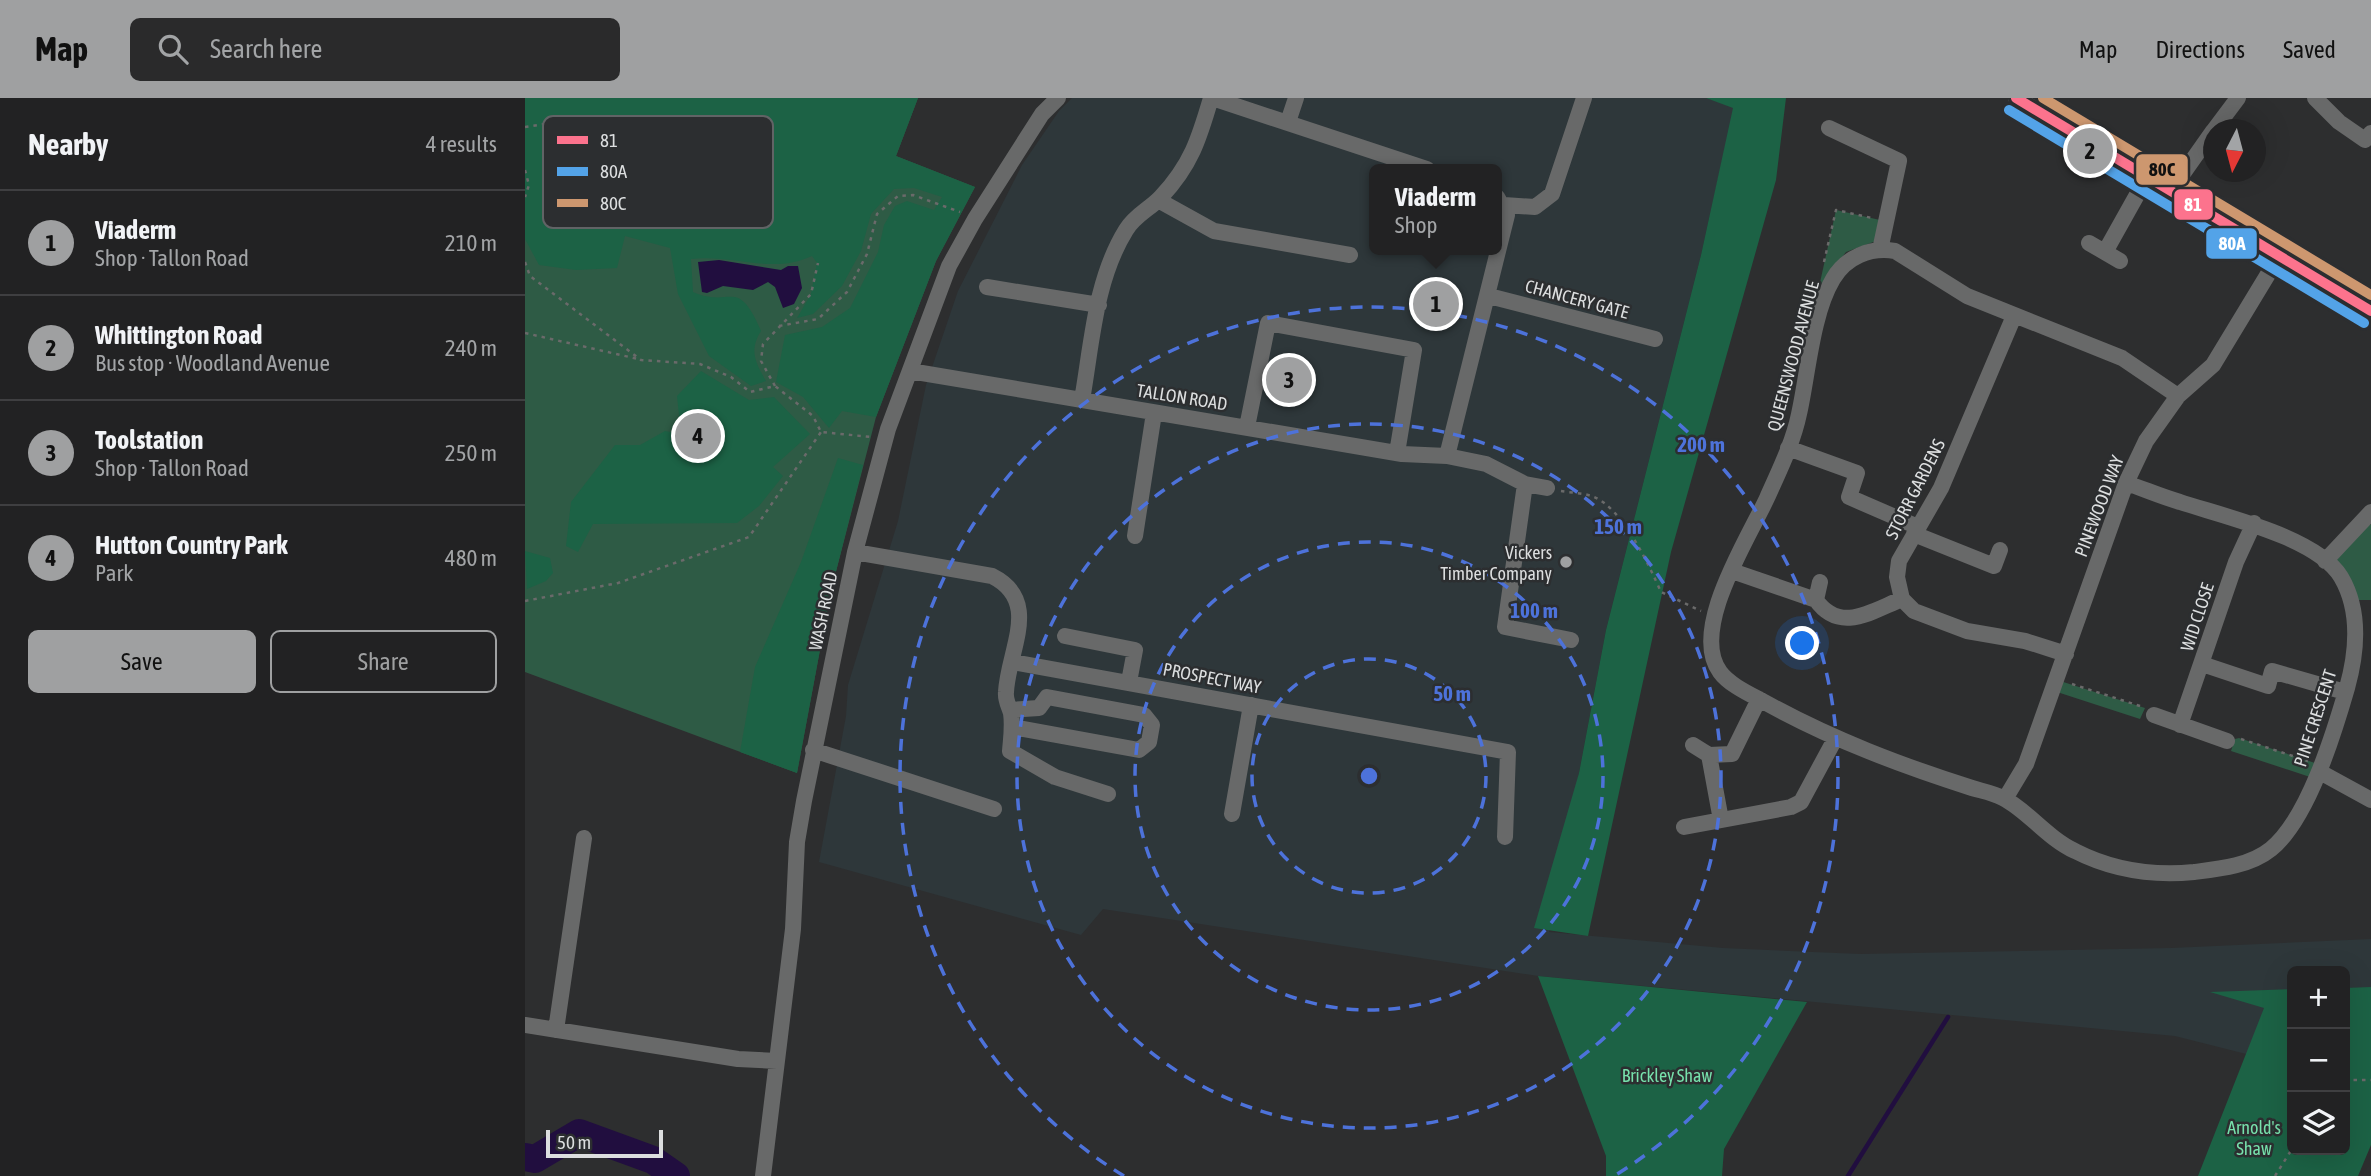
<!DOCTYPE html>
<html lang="en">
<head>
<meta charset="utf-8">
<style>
  :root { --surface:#222223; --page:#2a2a2b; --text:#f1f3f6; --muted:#a2a4a6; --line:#3f3f41; --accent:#9fa0a1 }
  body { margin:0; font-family:"Asap Condensed",sans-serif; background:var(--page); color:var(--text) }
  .controls { position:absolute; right:21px; bottom:21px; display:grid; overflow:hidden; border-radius:10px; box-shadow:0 7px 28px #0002 }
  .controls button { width:63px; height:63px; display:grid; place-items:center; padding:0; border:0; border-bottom:2px solid var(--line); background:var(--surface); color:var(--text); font:35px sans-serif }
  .compass { position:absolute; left:1678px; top:21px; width:63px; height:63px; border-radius:50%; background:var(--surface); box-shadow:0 7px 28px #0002; rotate:186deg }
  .scale { position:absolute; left:21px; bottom:18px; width:117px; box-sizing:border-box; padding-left:7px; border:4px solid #dcdedf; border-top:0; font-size:19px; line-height:24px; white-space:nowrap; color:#dcdedf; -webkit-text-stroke:5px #2c2e30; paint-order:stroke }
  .you { position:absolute; left:1278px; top:546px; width:24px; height:24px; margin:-18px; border:5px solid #fff; border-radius:50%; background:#1a73e8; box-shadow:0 0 0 10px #1a73e833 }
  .badge { display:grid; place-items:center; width:46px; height:46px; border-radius:50%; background:var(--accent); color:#111; font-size:23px; font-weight:700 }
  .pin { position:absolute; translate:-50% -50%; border:4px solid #fff; box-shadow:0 2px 7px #0006 }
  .popup { position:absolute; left:844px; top:66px; width:133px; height:91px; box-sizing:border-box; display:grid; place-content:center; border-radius:10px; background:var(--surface); filter:drop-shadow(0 2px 5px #0005); font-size:23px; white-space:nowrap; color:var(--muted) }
  .popup b { font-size:26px; color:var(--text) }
  .popup::after { content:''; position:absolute; left:50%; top:100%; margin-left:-14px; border:14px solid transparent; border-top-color:var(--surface) }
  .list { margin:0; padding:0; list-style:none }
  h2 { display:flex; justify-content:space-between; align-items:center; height:91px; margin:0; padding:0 28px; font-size:30px }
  h2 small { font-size:23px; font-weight:400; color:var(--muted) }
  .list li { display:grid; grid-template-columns:46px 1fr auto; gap:21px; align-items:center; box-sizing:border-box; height:105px; padding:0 28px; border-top:2px solid var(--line) }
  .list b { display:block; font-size:26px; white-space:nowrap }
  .list p { margin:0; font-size:23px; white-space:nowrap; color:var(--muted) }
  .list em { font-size:23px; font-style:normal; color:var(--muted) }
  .actions { display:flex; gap:14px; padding:21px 28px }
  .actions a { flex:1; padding:16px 0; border:2px solid var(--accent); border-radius:10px; text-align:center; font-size:24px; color:var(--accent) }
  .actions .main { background:var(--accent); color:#111 }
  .icon { flex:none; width:38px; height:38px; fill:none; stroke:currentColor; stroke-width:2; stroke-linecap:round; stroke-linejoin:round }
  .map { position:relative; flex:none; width:1846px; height:1078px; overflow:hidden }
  header { display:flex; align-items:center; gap:42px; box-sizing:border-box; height:98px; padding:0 35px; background:var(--accent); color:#111 }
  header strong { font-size:33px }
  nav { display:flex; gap:38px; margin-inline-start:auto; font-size:24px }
  .search { width:490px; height:63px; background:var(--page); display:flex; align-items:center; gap:18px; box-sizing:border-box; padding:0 24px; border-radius:10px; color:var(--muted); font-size:26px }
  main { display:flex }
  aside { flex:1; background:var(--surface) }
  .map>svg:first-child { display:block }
  .built { fill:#2e373a; fill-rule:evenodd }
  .green { fill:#2e5b45 }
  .forest { fill:#1c6245 }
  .water { fill:#210e3f }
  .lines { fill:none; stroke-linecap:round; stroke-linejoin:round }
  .stream { stroke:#210e3f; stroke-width:4.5 }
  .river { stroke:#210e3f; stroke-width:28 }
  .path { stroke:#6a6a6a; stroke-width:2.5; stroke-dasharray:3.5 5; stroke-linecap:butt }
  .minor { stroke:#686969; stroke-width:16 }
  .bus-1-casing { stroke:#2c2e30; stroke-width:16 }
  .bus-2-casing { stroke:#2c2e30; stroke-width:16 }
  .bus-3-casing { stroke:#2c2e30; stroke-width:16 }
  .bus-1 { stroke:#fc738d; stroke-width:10 }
  .bus-2 { stroke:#53a3e8; stroke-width:10 }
  .bus-3 { stroke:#cd976f; stroke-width:10 }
  .ring { fill:none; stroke:#4d72da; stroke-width:3.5; stroke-dasharray:12 9 }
  .poi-dot { fill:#9fa0a1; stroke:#2c2e30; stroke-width:2.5 }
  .labels { text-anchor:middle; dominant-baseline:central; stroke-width:5; stroke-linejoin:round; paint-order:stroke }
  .street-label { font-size:18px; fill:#dcdedf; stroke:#2c2e30 }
  .poi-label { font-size:18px; fill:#dcdedf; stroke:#2c2e30; text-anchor:end }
  .park-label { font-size:18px; fill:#77e1ac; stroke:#2c2e30 }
  .key { fill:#2c2e30; stroke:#616365; stroke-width:2 }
  .key-label { font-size:19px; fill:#dcdedf }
  .centre { fill:#4d72da; stroke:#2c2e30; stroke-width:3.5 }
  .ring-label { font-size:21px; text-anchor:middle; font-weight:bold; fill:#4d72da; stroke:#2c2e30; stroke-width:5; stroke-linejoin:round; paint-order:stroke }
  .line-badge { stroke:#2c2e30; stroke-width:2.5 }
  .badge-label { font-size:19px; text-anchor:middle; font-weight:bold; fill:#fff }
  .pale-badge-label { font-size:19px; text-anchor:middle; font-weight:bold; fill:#111 }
</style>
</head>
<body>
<header>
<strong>Map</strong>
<div class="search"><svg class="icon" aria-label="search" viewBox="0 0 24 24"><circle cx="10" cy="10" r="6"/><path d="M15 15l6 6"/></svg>Search here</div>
<nav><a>Map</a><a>Directions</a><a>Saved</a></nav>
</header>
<main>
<aside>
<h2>Nearby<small>4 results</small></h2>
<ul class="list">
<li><span class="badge">1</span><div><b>Viaderm</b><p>Shop · Tallon Road</p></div><em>210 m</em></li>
<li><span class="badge">2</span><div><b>Whittington Road</b><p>Bus stop · Woodland Avenue</p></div><em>240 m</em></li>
<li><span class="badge">3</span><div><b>Toolstation</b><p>Shop · Tallon Road</p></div><em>250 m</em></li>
<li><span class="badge">4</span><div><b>Hutton Country Park</b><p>Park</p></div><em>480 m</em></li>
</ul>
<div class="actions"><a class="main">Save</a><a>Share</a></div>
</aside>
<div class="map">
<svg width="1846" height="1078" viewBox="0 0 1846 1078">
  <rect width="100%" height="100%" fill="#2d2e2f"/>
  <path class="built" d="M 547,0 L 1181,0 L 1209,9 L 1176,157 L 1081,532 L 1024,834 L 1198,850 L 1335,856 L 1646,850 L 1846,841 L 1846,966 L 1820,960 L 1820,873 L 1767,873 L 1767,950 L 1737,960 L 1650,938 L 1013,878 L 578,811 L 556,837 L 294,764 L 321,618 L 323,587 L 373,423 L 401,287 L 433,193 L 497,67 L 534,13 ZM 850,71 L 972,71 L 972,152 L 850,152 Z"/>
  <path class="green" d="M 0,0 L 393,0 L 371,58 L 450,89 L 411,163 L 351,319 L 306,493 L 272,675 L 0,574 Z
    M 1311,112 L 1355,122 L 1351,143 L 1321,154 L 1294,189 Z
    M 1840,420 L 1846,427 L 1846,502 L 1826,502 L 1800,463 Z
    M 1532,582 L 1620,610 L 1615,621 L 1529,593 Z
    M 1714,640 L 1790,665 L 1785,679 L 1706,653 L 1710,641 Z"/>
  <path class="forest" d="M 0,0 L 393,0 L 371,58 L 450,89 L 411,163 L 351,319 L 317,313 L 304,330 L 278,299 L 251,284 L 260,237 L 297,229 L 325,210 L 353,154 L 359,127 L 370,108 L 382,103 L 409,112 L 417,99 L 389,90 L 369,91 L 346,116 L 336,153 L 317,188 L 288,216 L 272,220 L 286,196 L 292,165 L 287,158 C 247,177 210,156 166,161 L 168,194 C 206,211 212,177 236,233 C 224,252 230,264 241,283 L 226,288 L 184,258 L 153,196 L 145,150 L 100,138 L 92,170 L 51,172 L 14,167 L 0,141 Z
    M 1181,0 L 1261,0 L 1251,82 L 1146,454 L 1063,838 L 1009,830 L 1054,675 L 1081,532 L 1176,157 L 1208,10 Z
    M 176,273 L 224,302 L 249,299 L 285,336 L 248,369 L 258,378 L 234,408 L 212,425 L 68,426 L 53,454 L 41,448 L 46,404 L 90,347 L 115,347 L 140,333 L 156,336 L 152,298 Z
    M 313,360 L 338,367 L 306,493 L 272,675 L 215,654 L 230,569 L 276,464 Z
    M 0,453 L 25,460 L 28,475 L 21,483 L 2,491 Z
    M 1013,878 L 1282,904 L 1199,1051 L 1197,1078 L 1081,1078 L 1081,1058 Z
    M 1846,889 L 1846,1047 L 1833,1078 L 1673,1078 L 1739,910 L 1685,894 L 1767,891 L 1767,1052 L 1820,1052 L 1820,890 Z"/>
  <path class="water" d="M 194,162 L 256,172 L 263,168 L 273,168 L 277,190 L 269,206 L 258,210 L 250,189 L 243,184 L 228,192 L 198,188 L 182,195 L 177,194 L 173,164 Z"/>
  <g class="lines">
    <path class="stream" d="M 1323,1078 L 1423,919"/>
    <path class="river" d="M 0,1059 L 10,1061 L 54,1035 L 128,1062 L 151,1078"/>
    <path class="path" d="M 0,29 L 70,19 L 117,38 L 189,47 L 210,69
      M 0,72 L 4,87 L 0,99
      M 0,164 L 5,178 L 116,262 L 175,266 L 206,279 L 225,294 L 250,288 L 288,318 L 296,334 L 346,339
      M 1299,164 L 1311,112 L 1347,120
      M 254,228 L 293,221 L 322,194 L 342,156 L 352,116 L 373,98 L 388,97 L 435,114
      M 0,235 L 113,261
      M 250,288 L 236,263 L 238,246 L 286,196 L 293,165
      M 1036,393 C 1047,395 1060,395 1069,399 C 1098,411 1124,467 1136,494 L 1176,513
      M 0,503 L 93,485 L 224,439 L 296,334
      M 1547,586 L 1618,609
      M 1716,641 L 1783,663
      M 1820,982 L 1846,982
      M 1750,1078 L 1767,1051"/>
    <path class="minor" d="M 687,0 L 902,71
      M 1491,0 L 1846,213
      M 1790,0 L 1814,24 L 1840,42 L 1846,35
      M 763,24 L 771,0
      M 1304,30 L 1374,63 L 1355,152
      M 1689,32 L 1713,0
      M 1645,94 L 1688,33
      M 633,102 L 689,133 L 825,157
      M 979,107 L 1010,109 L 1027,96 L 1059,0
      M 1564,145 L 1595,163
      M 1580,154 L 1622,79
      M 462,189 L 574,207
      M 964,198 L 1130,241
      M 1489,218 L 1416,390 L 1374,463 L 1372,479 L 1377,501 L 1389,513 L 1442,533 L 1500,543 L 1541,556
      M 385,273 L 877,356 L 922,358 L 982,117 L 972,99
      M 557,302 C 567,245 570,182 601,132 C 610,117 625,111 636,99 C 666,67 674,41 686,0
      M 722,329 L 743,225 L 889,252 L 872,355
      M 1263,350 L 1332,375 L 1324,399 L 1393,429
      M 922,358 L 961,366 L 1000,386 L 1022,390
      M 1601,385 C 1619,391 1637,399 1655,404 C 1697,418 1792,439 1816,479 C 1836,513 1832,554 1822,590 C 1809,635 1783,721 1746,751 C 1725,768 1694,771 1669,774 C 1628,778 1587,772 1550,753 C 1522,740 1502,712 1478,700 C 1468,695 1457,693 1447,690 C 1375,667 1309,642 1243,606 C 1229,598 1205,588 1195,574 C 1164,532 1223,441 1242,400 C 1254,373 1268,345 1274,316 C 1283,276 1287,216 1308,181 C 1321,159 1345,149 1370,153 L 1442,198 L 1597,260 L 1653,298
      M 1000,386 L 980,529 L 1046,542
      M 1389,436 L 1469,468 L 1475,452
      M 610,438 L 629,315
      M 330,454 L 467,478 C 517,503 483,552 481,594 C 480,602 484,608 486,615 C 488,628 486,640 485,653 L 530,679 L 583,696
      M 1800,463 L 1846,414
      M 1207,473 L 1291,502
      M 1295,484 L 1291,502 C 1315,536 1347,513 1377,501
      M 540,538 L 610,552 L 604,584
      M 487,564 L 983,654 L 980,739
      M 1677,566 L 1743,588 L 1747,573 L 1820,594
      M 485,612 L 514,610 L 522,599 L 619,617 L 627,627 L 624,644 L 614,652 L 488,629
      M 1629,617 L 1702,643
      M 1655,627 L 1711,464 L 1729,425
      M 1168,647 L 1184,657
      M 288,652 L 469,711
      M 1795,674 L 1846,702
      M 1480,701 L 1501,666 L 1601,385 L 1621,343 L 1653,298 L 1688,267 L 1754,158
      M 707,716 L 726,607
      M 1196,722 L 1184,657 L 1207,656 L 1234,601
      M 1159,729 L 1266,709 L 1276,704 L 1310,641
      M 0,927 L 213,961 L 252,963
      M 31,932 L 59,740
      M 238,1078 L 268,831 L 272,744 L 279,703 L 330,454 L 363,331 L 424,168 L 450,121 L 517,16 L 533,0"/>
    <g class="bus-1-casing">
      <path id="bus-1" d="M 1491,0 L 1846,213"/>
    </g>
    <g class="bus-2-casing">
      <path id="bus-2" d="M 1484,12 L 1839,225"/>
    </g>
    <g class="bus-3-casing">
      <path id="bus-3" d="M 1518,0 L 1846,197"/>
    </g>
    <use href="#bus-1" class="bus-1"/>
    <use href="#bus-2" class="bus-2"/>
    <use href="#bus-3" class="bus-3"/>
  </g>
  <g class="ring">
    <circle cx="844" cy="678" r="117"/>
    <circle cx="844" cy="678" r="234"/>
    <circle cx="844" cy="678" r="352"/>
    <path d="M599 1078A469 469 0 1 1 1089 1078"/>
  </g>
  <circle class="poi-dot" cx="1041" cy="464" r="7"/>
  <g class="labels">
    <g class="street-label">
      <text transform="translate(1052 201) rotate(15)">CHANCERY GATE</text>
      <text transform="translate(1268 258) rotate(-75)">QUEENSWOOD AVENUE</text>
      <text transform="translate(657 299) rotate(9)">TALLON ROAD</text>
      <text transform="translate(1390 391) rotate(-63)">STORR GARDENS</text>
      <text transform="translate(1574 408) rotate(-69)">PINEWOOD WAY</text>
      <text transform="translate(298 513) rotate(-78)">WASH ROAD</text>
      <text transform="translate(1672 519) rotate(-72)">WID CLOSE</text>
      <text transform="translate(687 580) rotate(11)">PROSPECT WAY</text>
      <text transform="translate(1790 620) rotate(-72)">PINE CRESCENT</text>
    </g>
    <g class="poi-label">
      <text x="1027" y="454">Vickers<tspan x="1027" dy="21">Timber Company</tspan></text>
    </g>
    <g class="park-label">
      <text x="1142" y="977">Brickley Shaw</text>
      <text x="1729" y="1029">Arnold's<tspan x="1729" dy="21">Shaw</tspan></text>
    </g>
  </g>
  <rect x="18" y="18" width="230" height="112" rx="10" class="key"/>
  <rect x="32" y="38" width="31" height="8" fill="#fc738d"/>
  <rect x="32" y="69" width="31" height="9" fill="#53a3e8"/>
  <rect x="32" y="101" width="31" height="8" fill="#cd976f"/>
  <g class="key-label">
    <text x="75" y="49">81</text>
    <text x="75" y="80">80A</text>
    <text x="75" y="112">80C</text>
  </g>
  <circle cx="844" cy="678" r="10" class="centre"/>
  <g class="ring-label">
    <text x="1176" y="354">200 m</text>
    <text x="1093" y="436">150 m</text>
    <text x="1009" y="520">100 m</text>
    <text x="927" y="603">50 m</text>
  </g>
  <g class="line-badge">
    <rect x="1610" y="55" width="54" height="33" rx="7" fill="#cd976f"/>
    <rect x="1648" y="90" width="41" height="33" rx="7" fill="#fc738d"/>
    <rect x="1680" y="129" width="53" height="33" rx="7" fill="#53a3e8"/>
  </g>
  <g class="badge-label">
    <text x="1668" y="113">81</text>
    <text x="1707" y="152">80A</text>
  </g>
  <g class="pale-badge-label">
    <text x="1637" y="78">80C</text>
  </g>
</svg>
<div class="controls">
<button>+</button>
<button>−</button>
<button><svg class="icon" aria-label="layers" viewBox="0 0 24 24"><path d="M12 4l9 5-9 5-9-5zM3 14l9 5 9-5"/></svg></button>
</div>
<svg class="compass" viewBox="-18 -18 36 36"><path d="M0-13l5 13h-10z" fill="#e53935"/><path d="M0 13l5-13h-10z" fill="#a2a4a6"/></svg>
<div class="scale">50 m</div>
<div class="you"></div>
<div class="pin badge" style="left:911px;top:206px">1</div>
<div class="popup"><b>Viaderm</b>Shop</div>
<div class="pin badge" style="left:1565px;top:53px">2</div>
<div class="pin badge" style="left:764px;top:282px">3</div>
<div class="pin badge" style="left:173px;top:338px">4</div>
</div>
</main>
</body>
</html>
